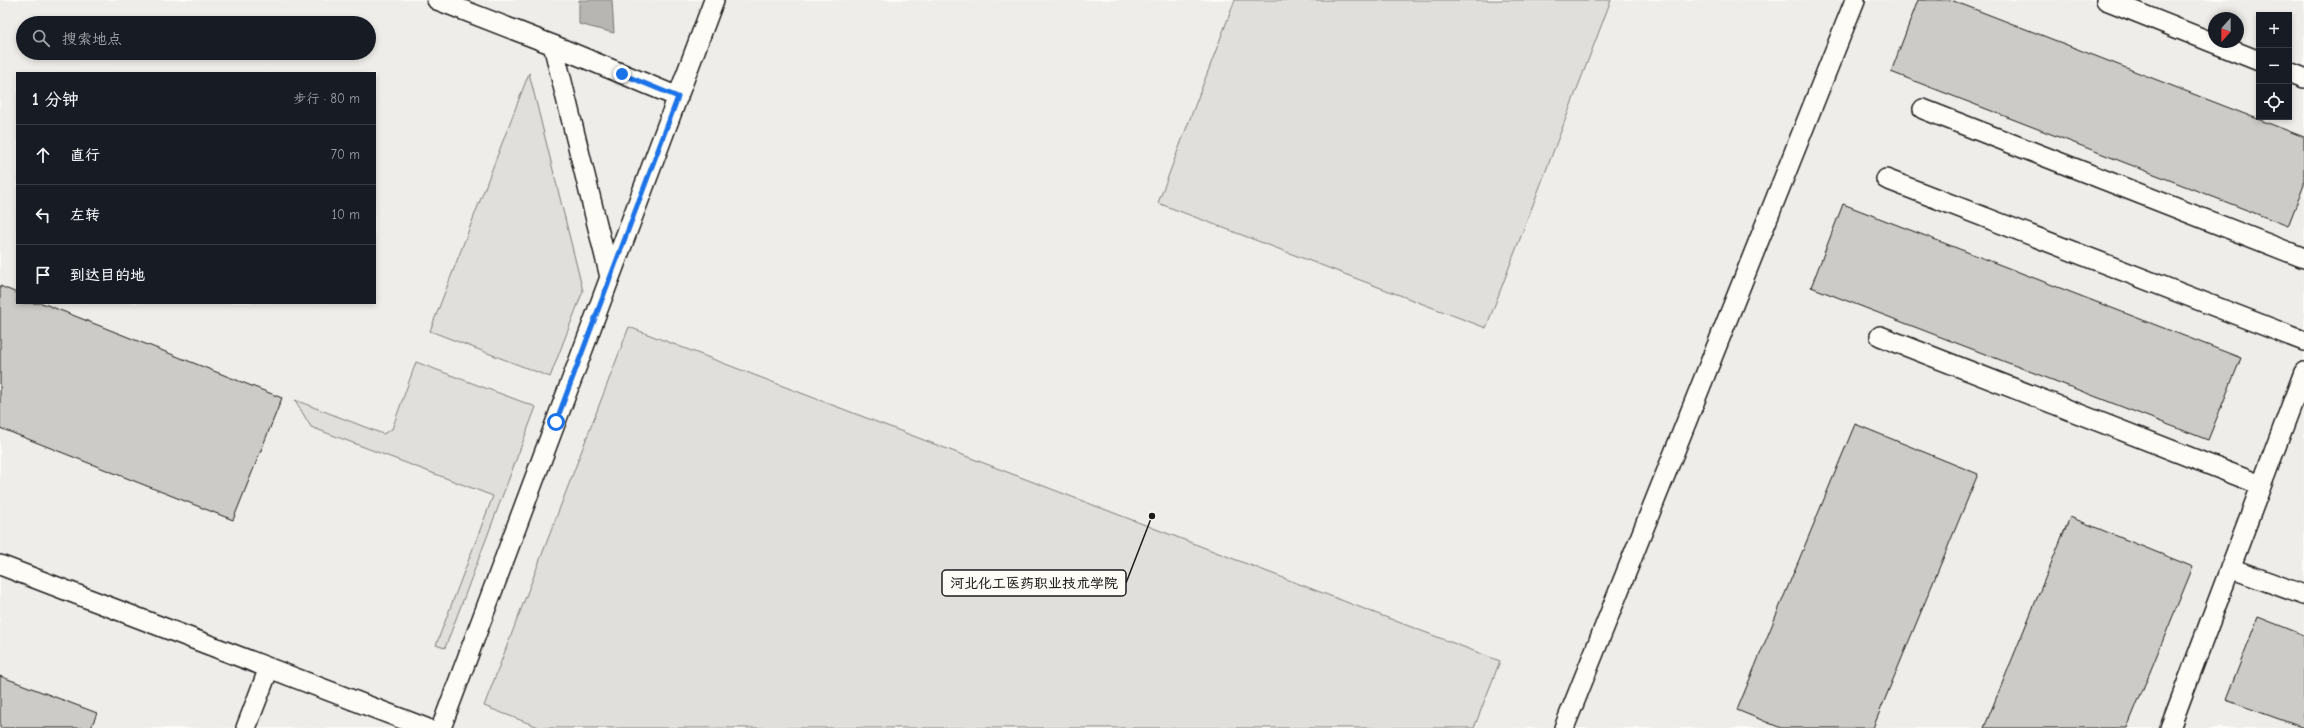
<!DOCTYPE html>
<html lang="zh">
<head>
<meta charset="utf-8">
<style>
  :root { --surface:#171b24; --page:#20242c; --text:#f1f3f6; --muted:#9ea1a6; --line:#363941 }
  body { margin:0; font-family:"Comic Neue","LXGW WenKai TC",sans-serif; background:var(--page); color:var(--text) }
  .controls { position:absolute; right:12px; top:12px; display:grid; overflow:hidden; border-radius:0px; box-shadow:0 2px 6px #0003 }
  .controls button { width:36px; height:36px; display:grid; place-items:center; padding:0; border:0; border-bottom:1px solid var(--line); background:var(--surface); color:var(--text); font:20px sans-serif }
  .compass { position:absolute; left:2208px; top:12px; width:36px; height:36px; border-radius:50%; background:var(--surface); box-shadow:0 2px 6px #0003; rotate:201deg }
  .stop { position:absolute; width:12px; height:12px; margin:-9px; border:3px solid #1a73e8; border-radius:50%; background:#fff }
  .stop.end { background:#1a73e8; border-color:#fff; box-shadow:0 1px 4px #0008 }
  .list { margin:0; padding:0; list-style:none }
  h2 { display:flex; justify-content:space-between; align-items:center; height:52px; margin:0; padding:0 16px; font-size:17px }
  h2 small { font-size:13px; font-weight:400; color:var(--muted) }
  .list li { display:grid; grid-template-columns:26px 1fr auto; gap:12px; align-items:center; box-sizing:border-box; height:60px; padding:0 16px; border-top:1px solid var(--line) }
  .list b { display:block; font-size:15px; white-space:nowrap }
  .list em { font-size:13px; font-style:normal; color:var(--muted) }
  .icon { flex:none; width:22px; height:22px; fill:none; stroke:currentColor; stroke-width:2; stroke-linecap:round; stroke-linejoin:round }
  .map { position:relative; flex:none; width:2304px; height:728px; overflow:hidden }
  .search { position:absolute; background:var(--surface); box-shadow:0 2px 6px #0003; left:16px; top:16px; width:360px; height:44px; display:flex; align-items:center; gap:10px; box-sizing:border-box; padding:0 14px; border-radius:22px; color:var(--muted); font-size:15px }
  .panel { position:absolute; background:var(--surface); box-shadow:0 2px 6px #0003; left:16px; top:72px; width:360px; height:232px; border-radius:0px }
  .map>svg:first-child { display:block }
  .built { fill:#eeede9; fill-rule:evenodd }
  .green { fill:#e0dfdb; stroke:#7e7e7c }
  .water { fill:#b7b6b2; stroke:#797876 }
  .building { fill:#cccbc8; stroke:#1c1c1c }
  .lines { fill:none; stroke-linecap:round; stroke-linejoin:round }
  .lane-casing { stroke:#1c1c1c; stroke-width:22 }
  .lane { stroke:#fdfcf7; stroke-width:19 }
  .route { stroke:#1a73e8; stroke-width:5 }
  .leader { fill:none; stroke:#1c1c1c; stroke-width:1.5 }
  .callout-dot { fill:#1c1c1c; stroke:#fdfcf7; stroke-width:1.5 }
  .callout { fill:#fdfcf7; stroke:#1c1c1c; stroke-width:1.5 }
  .callout-label { font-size:14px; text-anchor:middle; font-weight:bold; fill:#1c1c1c }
</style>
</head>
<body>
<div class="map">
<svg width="2304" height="728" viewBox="0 0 2304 728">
  <rect width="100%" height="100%" fill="#fdfcf7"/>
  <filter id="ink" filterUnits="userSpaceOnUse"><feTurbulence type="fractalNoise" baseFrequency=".025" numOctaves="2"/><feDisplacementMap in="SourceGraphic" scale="8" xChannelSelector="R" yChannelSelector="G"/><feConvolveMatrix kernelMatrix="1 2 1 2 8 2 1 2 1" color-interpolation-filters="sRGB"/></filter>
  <g filter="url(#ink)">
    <path class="built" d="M 0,0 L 2304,0 L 2304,728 L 0,728 ZM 2259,15 L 2289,15 L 2289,117 L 2259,117 ZM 2214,18 L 2238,18 L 2238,42 L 2214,42 ZM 23,23 L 369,23 L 369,53 L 23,53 ZM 17,73 L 375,73 L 375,303 L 17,303 Z"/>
    <path class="green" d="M 1235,0 L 1611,0 L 1486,328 L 1158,203 Z
      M 529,73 L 583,291 L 550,377 L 430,331 Z
      M 629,327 L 1500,661 L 1474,728 L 541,728 L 484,706 Z
      M 416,362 L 536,407 L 445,648 L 436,645 L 493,496 L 311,427 L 295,400 L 383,434 L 392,429 Z"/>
    <path class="water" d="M 579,0 L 612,0 L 614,33 L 579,24 Z"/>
    <path class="building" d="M 1918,0 L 1951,0 L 2304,137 L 2304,185 L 2288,226 L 1891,72 Z
      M 1843,204 L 2241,358 L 2208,440 L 1811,287 Z
      M 0,286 L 17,293 L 17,303 L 42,303 L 282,398 L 233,520 L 0,428 Z
      M 1855,424 L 1978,474 L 1873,728 L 1781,728 L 1737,710 Z
      M 2070,517 L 2193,567 L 2127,728 L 1984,728 Z
      M 2258,617 L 2304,635 L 2304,728 L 2226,700 Z
      M 0,676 L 97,713 L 91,728 L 0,728 Z"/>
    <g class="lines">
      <g class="lane-casing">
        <path id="lane" d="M 437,0 L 553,45 L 610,277
          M 2106,0 L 2259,61
          M 553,45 L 678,97
          M 2289,72 L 2304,78
          M 1923,109 L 2304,258
          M 1886,179 L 2304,341
          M 1880,336 L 2261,485
          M 0,565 L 426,728
          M 2230,568 L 2304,595
          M 246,728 L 269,668
          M 441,728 L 714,0
          M 1564,728 L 1855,0
          M 2170,728 L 2304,372"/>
      </g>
      <use href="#lane" class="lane"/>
    </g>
  </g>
  <g class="lines" filter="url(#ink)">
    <path class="route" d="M 556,422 L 678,97 L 622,74"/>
  </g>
  <path class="leader" d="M1152 516L1126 583"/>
  <circle class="callout-dot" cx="1152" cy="516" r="4"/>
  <rect class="callout" x="942" y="570" width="184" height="26" rx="4"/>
  <g class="callout-label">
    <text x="1034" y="588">河北化工医药职业技术学院</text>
  </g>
</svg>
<div class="controls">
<button>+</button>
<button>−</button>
<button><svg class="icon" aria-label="locate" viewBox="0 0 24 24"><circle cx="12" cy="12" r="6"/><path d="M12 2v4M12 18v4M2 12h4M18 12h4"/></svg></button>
</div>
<svg class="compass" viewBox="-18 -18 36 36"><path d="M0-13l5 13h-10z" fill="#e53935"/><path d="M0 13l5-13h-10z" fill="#9ea1a6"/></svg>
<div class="stop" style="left:556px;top:422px"></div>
<div class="stop end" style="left:622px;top:74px"></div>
<div class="search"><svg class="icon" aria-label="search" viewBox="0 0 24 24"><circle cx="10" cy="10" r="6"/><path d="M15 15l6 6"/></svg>搜索地点</div>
<section class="panel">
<h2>1 分钟<small>步行 · 80 m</small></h2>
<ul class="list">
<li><svg class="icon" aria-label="ahead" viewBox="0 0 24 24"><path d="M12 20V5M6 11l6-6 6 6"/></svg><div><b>直行</b></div><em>70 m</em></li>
<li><svg class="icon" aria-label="left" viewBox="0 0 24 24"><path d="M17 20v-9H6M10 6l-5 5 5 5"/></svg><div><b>左转</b></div><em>10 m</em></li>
<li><svg class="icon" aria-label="arrive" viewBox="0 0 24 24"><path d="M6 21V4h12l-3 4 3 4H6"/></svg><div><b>到达目的地</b></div></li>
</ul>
</section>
</div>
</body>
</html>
